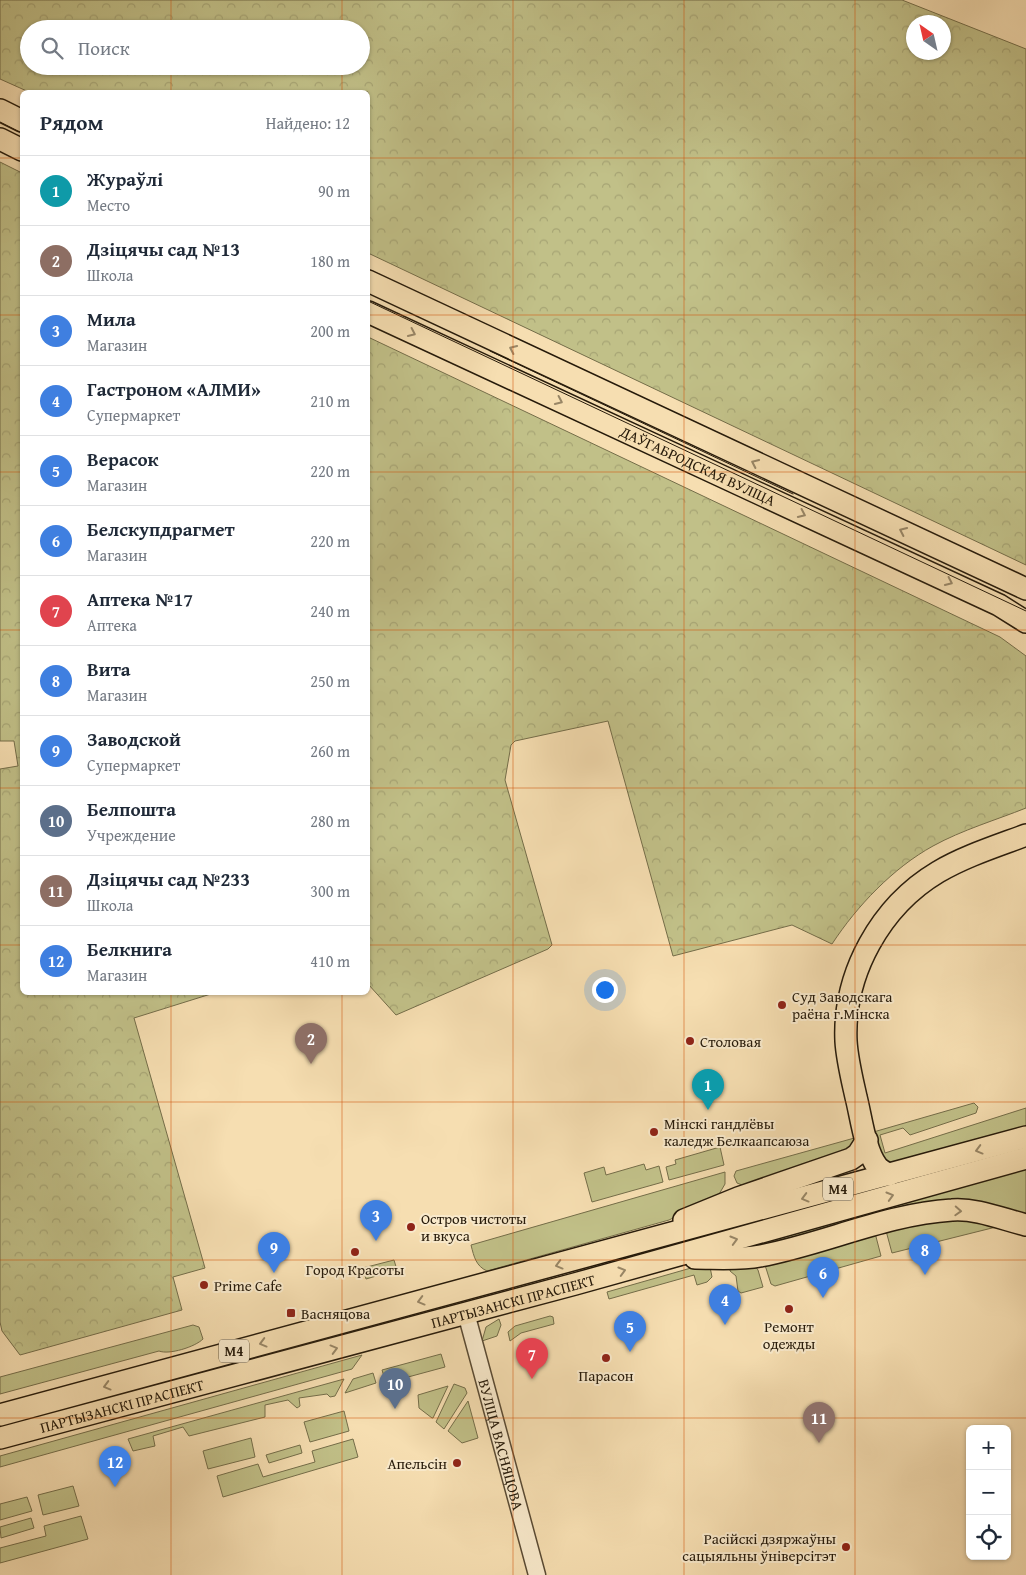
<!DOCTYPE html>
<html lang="ru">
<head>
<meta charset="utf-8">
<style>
  :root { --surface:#fff; --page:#f6f6f7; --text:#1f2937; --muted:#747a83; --line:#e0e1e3; --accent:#d93025 }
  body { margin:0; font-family:"Gentium Book Plus",serif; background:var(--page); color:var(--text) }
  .controls { position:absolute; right:15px; bottom:15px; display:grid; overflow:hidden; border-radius:8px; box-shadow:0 1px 4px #0004 }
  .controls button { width:45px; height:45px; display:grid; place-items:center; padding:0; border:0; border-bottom:1px solid var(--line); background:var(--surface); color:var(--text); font:25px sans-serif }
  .compass { position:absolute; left:906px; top:15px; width:45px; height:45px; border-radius:50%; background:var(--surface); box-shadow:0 1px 4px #0004; rotate:326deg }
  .you { position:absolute; left:604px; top:989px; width:18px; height:18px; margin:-12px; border:4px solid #fff; border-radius:50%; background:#1a73e8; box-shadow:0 0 0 8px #1a73e833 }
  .badge { display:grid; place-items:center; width:32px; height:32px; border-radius:50%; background:var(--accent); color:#fff; font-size:16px; font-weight:700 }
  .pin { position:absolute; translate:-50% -41px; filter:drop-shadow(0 1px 2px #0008) }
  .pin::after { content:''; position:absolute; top:26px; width:18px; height:15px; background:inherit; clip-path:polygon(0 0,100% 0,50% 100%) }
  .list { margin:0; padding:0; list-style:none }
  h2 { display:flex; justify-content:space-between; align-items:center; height:65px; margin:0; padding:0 20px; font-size:21px }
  h2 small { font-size:16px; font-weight:400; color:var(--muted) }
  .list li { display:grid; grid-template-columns:32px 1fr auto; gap:15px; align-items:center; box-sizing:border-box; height:70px; padding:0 20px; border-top:1px solid var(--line) }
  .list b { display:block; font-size:19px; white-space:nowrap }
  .list p { margin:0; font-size:16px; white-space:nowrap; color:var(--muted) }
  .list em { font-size:16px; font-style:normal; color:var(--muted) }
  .icon { flex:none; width:28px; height:28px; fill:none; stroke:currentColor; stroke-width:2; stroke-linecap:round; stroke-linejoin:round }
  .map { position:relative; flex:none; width:1026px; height:1575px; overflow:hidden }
  .search { position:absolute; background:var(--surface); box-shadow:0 1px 4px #0004; left:20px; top:20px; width:350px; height:55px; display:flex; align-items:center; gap:12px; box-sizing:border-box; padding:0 18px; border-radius:28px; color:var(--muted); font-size:19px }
  .panel { position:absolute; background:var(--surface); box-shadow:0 1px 4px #0004; left:20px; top:90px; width:350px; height:905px; border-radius:8px }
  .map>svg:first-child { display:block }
  .grass { fill:#c1c088; stroke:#746d49 }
  .park { fill:url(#park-crowns); stroke:#746d49; fill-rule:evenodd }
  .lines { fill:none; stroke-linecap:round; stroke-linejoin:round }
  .tertiary-casing { stroke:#5a4b34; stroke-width:19 }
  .primary-casing { stroke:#261a0a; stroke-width:24 }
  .tertiary { stroke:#f9eacc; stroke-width:16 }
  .primary { stroke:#f6deb1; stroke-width:21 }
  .tram { stroke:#261a0a; stroke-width:1 }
  .oneway { stroke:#988666 }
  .grid { fill:none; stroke:#d5530c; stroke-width:1; stroke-opacity:0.55 }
  .poi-dot { fill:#8f2418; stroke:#f9eacc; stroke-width:2 }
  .labels { text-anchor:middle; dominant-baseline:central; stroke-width:4; stroke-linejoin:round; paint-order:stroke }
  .shield { fill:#f9eacc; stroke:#655844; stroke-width:1 }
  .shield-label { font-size:14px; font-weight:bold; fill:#261a0a }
  .street-label { font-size:15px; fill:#261a0a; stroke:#f9eacc }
  .poi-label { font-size:15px; fill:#261a0a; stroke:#f9eacc; text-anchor:start }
</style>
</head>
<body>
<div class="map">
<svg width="1026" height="1575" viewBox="0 0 1026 1575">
  <defs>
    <pattern id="park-crowns" width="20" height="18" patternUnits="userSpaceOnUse" patternTransform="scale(1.25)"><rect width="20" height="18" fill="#c1c088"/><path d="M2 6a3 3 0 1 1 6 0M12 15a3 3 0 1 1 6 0" fill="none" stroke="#a6a474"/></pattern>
  </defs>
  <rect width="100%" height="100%" fill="#f6deb1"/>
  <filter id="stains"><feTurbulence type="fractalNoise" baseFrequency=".004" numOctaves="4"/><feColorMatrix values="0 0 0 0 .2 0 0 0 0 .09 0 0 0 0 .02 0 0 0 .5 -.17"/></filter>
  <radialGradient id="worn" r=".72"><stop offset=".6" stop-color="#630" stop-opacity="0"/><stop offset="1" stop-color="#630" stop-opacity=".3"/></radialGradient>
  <path class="grass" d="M 974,1103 L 978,1107 L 976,1113 L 910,1135 L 903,1128 L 880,1135 L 885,1153 L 1026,1108 L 1026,1128 L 882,1166 L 870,1133 Z
    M 858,1137 L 856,1147 L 747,1187 L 737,1183 L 734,1176 L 736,1171 Z
    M 720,1147 L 724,1165 L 669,1180 L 666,1167 L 676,1164 L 675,1160 Z
    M 644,1164 L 646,1170 L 659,1166 L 663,1182 L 592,1202 L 584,1173 L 604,1167 L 606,1175 Z
    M 1026,1169 L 1026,1216 L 933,1204 L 759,1245 L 750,1240 Z
    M 725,1172 L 725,1184 L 718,1196 L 669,1220 L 487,1271 C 476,1266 474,1257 471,1245 Z
    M 954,1215 L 1004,1225 L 892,1253 L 885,1227 Z
    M 874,1229 L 881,1256 L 775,1286 L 771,1284 L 765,1265 Z
    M 394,1260 L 397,1270 L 366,1279 L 363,1268 Z
    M 731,1262 L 752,1262 L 758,1270 L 763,1287 L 741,1293 L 738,1291 L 736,1276 L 730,1271 Z
    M 698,1266 L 710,1267 L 712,1277 L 707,1282 L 697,1285 L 694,1275 L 609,1299 L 607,1292 Z
    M 550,1316 L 553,1317 L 554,1324 L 521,1333 L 510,1341 L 508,1332 L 515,1326 Z
    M 499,1319 L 501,1325 L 497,1336 L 482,1341 L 486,1327 Z
    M 193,1325 L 199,1327 L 203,1339 C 195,1347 169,1355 159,1351 L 0,1394 L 0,1377 Z
    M 441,1354 L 445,1367 L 386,1383 L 382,1370 Z
    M 362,1355 L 352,1369 L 0,1467 L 0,1456 Z
    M 373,1373 L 376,1383 L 345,1393 L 353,1379 Z
    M 344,1379 L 335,1396 L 330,1397 L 327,1394 L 299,1398 L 300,1406 L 297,1408 L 288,1400 L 265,1405 L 265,1417 L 189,1436 L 183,1427 L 153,1436 L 155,1446 L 133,1451 L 128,1439 Z
    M 454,1384 L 465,1388 L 467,1393 L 444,1429 L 436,1422 Z
    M 448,1386 L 433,1418 L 432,1418 L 419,1408 L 418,1395 Z
    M 468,1401 L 478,1438 L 462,1443 L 448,1431 Z
    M 344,1411 L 349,1431 L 310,1442 L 304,1422 Z
    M 251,1438 L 255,1457 L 208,1469 L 203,1451 Z
    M 353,1439 L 358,1457 L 223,1497 L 217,1476 L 258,1464 L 263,1477 L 315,1462 L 312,1451 Z
    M 300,1445 L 302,1453 L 269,1463 L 266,1455 Z
    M 73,1486 L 79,1506 L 43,1515 L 38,1495 Z
    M 27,1497 L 32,1511 L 0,1520 L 0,1504 Z
    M 81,1516 L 88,1539 L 0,1563 L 0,1548 L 46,1536 L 44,1526 Z
    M 31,1518 L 34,1528 L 1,1538 L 0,1527 Z"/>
  <path class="park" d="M 0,0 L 902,0 L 1026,49 L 1026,565 L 368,253 L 368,92 L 29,92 L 0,79 ZM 944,22 L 944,52 L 914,52 L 914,22 ZM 29,29 L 361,29 L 361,66 L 29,66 Z
    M 0,162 L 22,173 L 22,992 L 214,993 L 134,1018 L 205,1268 L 173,1277 L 182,1310 L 20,1355 L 2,1331 L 0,1322 L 0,769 L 18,766 L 14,741 L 0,741 Z
    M 368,337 L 1000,637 L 1026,656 L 1026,808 C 996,820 962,830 933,846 C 893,868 857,906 832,944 L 792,925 L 673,956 L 608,721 L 515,741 L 511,745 L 505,780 L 552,945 L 548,949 L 396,1015 L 368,984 Z"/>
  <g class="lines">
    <g class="tertiary-casing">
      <g id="tertiary">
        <path id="s1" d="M 466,1313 L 537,1575"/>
      </g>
    </g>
    <g class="primary-casing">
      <g id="primary">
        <path d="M 0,110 L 22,121"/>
        <path d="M 0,139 L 22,150"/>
        <path d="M 368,281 L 1026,589"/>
        <path id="s2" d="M 368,312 L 999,605 L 1026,622"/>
        <path d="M 889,1175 C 885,1172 880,1170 877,1166 C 865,1151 861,1116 856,1097 C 852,1079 847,1059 846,1041 C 843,973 881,906 938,872 C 965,856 997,846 1026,835"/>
        <path d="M 684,1220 L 738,1198 L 851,1159 L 858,1154 L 867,1140"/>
        <path d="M 695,1258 C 716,1258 739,1260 760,1256 C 824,1244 886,1214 952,1210 C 976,1208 1002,1219 1026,1225"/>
        <path d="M 0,1415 L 1026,1137"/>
        <path id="s3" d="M 0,1438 L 575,1284 L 1026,1158"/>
      </g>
    </g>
    <use href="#tertiary" class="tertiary"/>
    <use href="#primary" class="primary"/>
    <path class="tram" d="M 0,122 L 22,133
      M 368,301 L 1026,611
      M 490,351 L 793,494"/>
  </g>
  <defs><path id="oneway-chevron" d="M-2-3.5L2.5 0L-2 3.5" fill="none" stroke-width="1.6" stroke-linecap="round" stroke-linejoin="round" transform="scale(1.25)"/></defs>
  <g class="oneway">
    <use href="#oneway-chevron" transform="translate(412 333) rotate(25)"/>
    <use href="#oneway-chevron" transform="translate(513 349) rotate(-155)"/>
    <use href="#oneway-chevron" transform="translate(559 401) rotate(25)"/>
    <use href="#oneway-chevron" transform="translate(755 463) rotate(-155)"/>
    <use href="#oneway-chevron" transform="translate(802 514) rotate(25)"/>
    <use href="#oneway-chevron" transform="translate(903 531) rotate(-155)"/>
    <use href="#oneway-chevron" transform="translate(949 582) rotate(25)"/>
    <use href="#oneway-chevron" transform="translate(979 1150) rotate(165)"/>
    <use href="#oneway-chevron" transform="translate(890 1196) rotate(-16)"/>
    <use href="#oneway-chevron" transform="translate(805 1198) rotate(165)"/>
    <use href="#oneway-chevron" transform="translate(958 1211) rotate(3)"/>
    <use href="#oneway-chevron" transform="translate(734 1240) rotate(-16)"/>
    <use href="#oneway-chevron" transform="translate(559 1265) rotate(165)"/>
    <use href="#oneway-chevron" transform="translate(622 1271) rotate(-16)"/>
    <use href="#oneway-chevron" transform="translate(421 1301) rotate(165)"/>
    <use href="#oneway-chevron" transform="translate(263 1343) rotate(165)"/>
    <use href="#oneway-chevron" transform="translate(334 1349) rotate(-15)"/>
    <use href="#oneway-chevron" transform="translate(107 1386) rotate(165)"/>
  </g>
  <path class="grid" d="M 171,0 L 171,29M 342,0 L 342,29M 513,0 L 513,1575M 684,0 L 684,1575M 855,0 L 855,1575M 171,66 L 171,92M 342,66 L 342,92M 0,158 L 22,158M 368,158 L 1026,158M 0,315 L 22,315M 368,315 L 1026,315M 0,472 L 22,472M 368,472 L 1026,472M 0,630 L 22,630M 368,630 L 1026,630M 0,788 L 22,788M 368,788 L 1026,788M 0,945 L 22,945M 368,945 L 1026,945M 171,992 L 171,1575M 342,992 L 342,1575M 0,1102 L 1026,1102M 0,1260 L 1026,1260M 0,1418 L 1026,1418"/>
  <g class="poi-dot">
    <circle cx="782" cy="1005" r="5"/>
    <circle cx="690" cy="1041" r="5"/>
    <circle cx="654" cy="1132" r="5"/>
    <circle cx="411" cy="1227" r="5"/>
    <circle cx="355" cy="1252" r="5"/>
    <circle cx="204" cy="1285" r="5"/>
    <circle cx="789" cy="1309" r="5"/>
    <rect x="286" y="1308" width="10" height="10" rx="2.5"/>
    <circle cx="606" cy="1358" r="5"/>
    <circle cx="457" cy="1463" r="5"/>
    <circle cx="846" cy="1547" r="5"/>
  </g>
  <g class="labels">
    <g class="shield">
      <rect x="823" y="1177.5" width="30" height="23" rx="4"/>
      <rect x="219" y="1339.5" width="30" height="23" rx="4"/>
    </g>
    <g class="shield-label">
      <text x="838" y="1189">М4</text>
      <text x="234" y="1351">М4</text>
    </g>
    <g class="street-label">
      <text stroke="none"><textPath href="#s2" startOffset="364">ДАЎГАБРОДСКАЯ ВУЛІЦА</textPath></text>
      <text stroke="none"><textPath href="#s3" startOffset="531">ПАРТЫЗАНСКІ ПРАСПЕКТ</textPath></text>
      <text stroke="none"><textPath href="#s3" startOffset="126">ПАРТЫЗАНСКІ ПРАСПЕКТ</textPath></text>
      <text stroke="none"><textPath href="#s1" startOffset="136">ВУЛІЦА ВАСНЯЦОВА</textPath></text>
    </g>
    <g class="poi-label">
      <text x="792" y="996">Суд Заводскага<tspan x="792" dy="17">раёна г.Мінска</tspan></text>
      <text x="700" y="1041">Столовая</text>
      <text x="664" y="1123">Мінскі гандлёвы<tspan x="664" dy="17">каледж Белкаапсаюза</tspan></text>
      <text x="421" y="1218">Остров чистоты<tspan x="421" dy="17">и вкуса</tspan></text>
      <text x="355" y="1269" text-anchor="middle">Город Красоты</text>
      <text x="214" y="1285">Prime Cafe</text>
      <text x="301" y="1313">Васняцова</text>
      <text x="789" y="1326" text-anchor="middle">Ремонт<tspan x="789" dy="17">одежды</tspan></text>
      <text x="606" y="1375" text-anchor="middle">Парасон</text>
      <text x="447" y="1463" text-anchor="end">Апельсін</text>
      <text x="836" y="1538" text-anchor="end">Расійскі дзяржаўны<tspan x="836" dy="17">сацыяльны ўніверсітэт</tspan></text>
    </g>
  </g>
  <rect width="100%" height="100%" filter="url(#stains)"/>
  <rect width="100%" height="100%" fill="url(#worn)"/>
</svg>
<div class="controls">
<button>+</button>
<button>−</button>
<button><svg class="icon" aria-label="locate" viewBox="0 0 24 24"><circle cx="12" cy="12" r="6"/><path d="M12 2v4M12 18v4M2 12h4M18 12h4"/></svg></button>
</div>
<svg class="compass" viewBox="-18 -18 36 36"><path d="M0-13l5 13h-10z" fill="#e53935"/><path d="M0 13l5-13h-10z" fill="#747a83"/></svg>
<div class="you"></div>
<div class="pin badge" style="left:708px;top:1110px;background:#0f9aa8">1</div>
<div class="pin badge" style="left:311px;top:1064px;background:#8d6e63">2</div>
<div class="pin badge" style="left:376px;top:1241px;background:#3f7fe0">3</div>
<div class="pin badge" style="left:725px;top:1325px;background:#3f7fe0">4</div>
<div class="pin badge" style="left:630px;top:1352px;background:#3f7fe0">5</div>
<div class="pin badge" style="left:823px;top:1298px;background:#3f7fe0">6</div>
<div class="pin badge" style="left:532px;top:1379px;background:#e0444e">7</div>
<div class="pin badge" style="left:925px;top:1275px;background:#3f7fe0">8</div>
<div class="pin badge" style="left:274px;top:1273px;background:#3f7fe0">9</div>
<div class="pin badge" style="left:395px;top:1409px;background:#5c6f8a">10</div>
<div class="pin badge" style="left:819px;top:1443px;background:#8d6e63">11</div>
<div class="pin badge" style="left:115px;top:1487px;background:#3f7fe0">12</div>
<div class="search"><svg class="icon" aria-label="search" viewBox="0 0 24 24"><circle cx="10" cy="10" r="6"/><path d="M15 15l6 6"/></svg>Поиск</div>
<section class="panel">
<h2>Рядом<small>Найдено: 12</small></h2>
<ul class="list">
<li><span class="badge" style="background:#0f9aa8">1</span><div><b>Жураўлі</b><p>Место</p></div><em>90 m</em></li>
<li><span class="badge" style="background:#8d6e63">2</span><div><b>Дзіцячы сад №13</b><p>Школа</p></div><em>180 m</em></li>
<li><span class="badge" style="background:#3f7fe0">3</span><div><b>Мила</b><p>Магазин</p></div><em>200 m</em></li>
<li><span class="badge" style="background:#3f7fe0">4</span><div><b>Гастроном «АЛМИ»</b><p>Супермаркет</p></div><em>210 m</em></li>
<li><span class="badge" style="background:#3f7fe0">5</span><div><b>Верасок</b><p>Магазин</p></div><em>220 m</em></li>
<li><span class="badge" style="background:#3f7fe0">6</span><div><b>Белскупдрагмет</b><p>Магазин</p></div><em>220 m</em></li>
<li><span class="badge" style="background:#e0444e">7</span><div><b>Аптека №17</b><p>Аптека</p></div><em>240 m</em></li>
<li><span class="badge" style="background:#3f7fe0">8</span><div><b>Вита</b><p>Магазин</p></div><em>250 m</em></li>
<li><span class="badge" style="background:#3f7fe0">9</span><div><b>Заводской</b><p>Супермаркет</p></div><em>260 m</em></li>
<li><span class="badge" style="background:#5c6f8a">10</span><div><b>Белпошта</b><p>Учреждение</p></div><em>280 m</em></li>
<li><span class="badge" style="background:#8d6e63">11</span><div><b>Дзіцячы сад №233</b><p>Школа</p></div><em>300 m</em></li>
<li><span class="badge" style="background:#3f7fe0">12</span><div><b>Белкнига</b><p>Магазин</p></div><em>410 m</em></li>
</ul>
</section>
</div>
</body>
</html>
